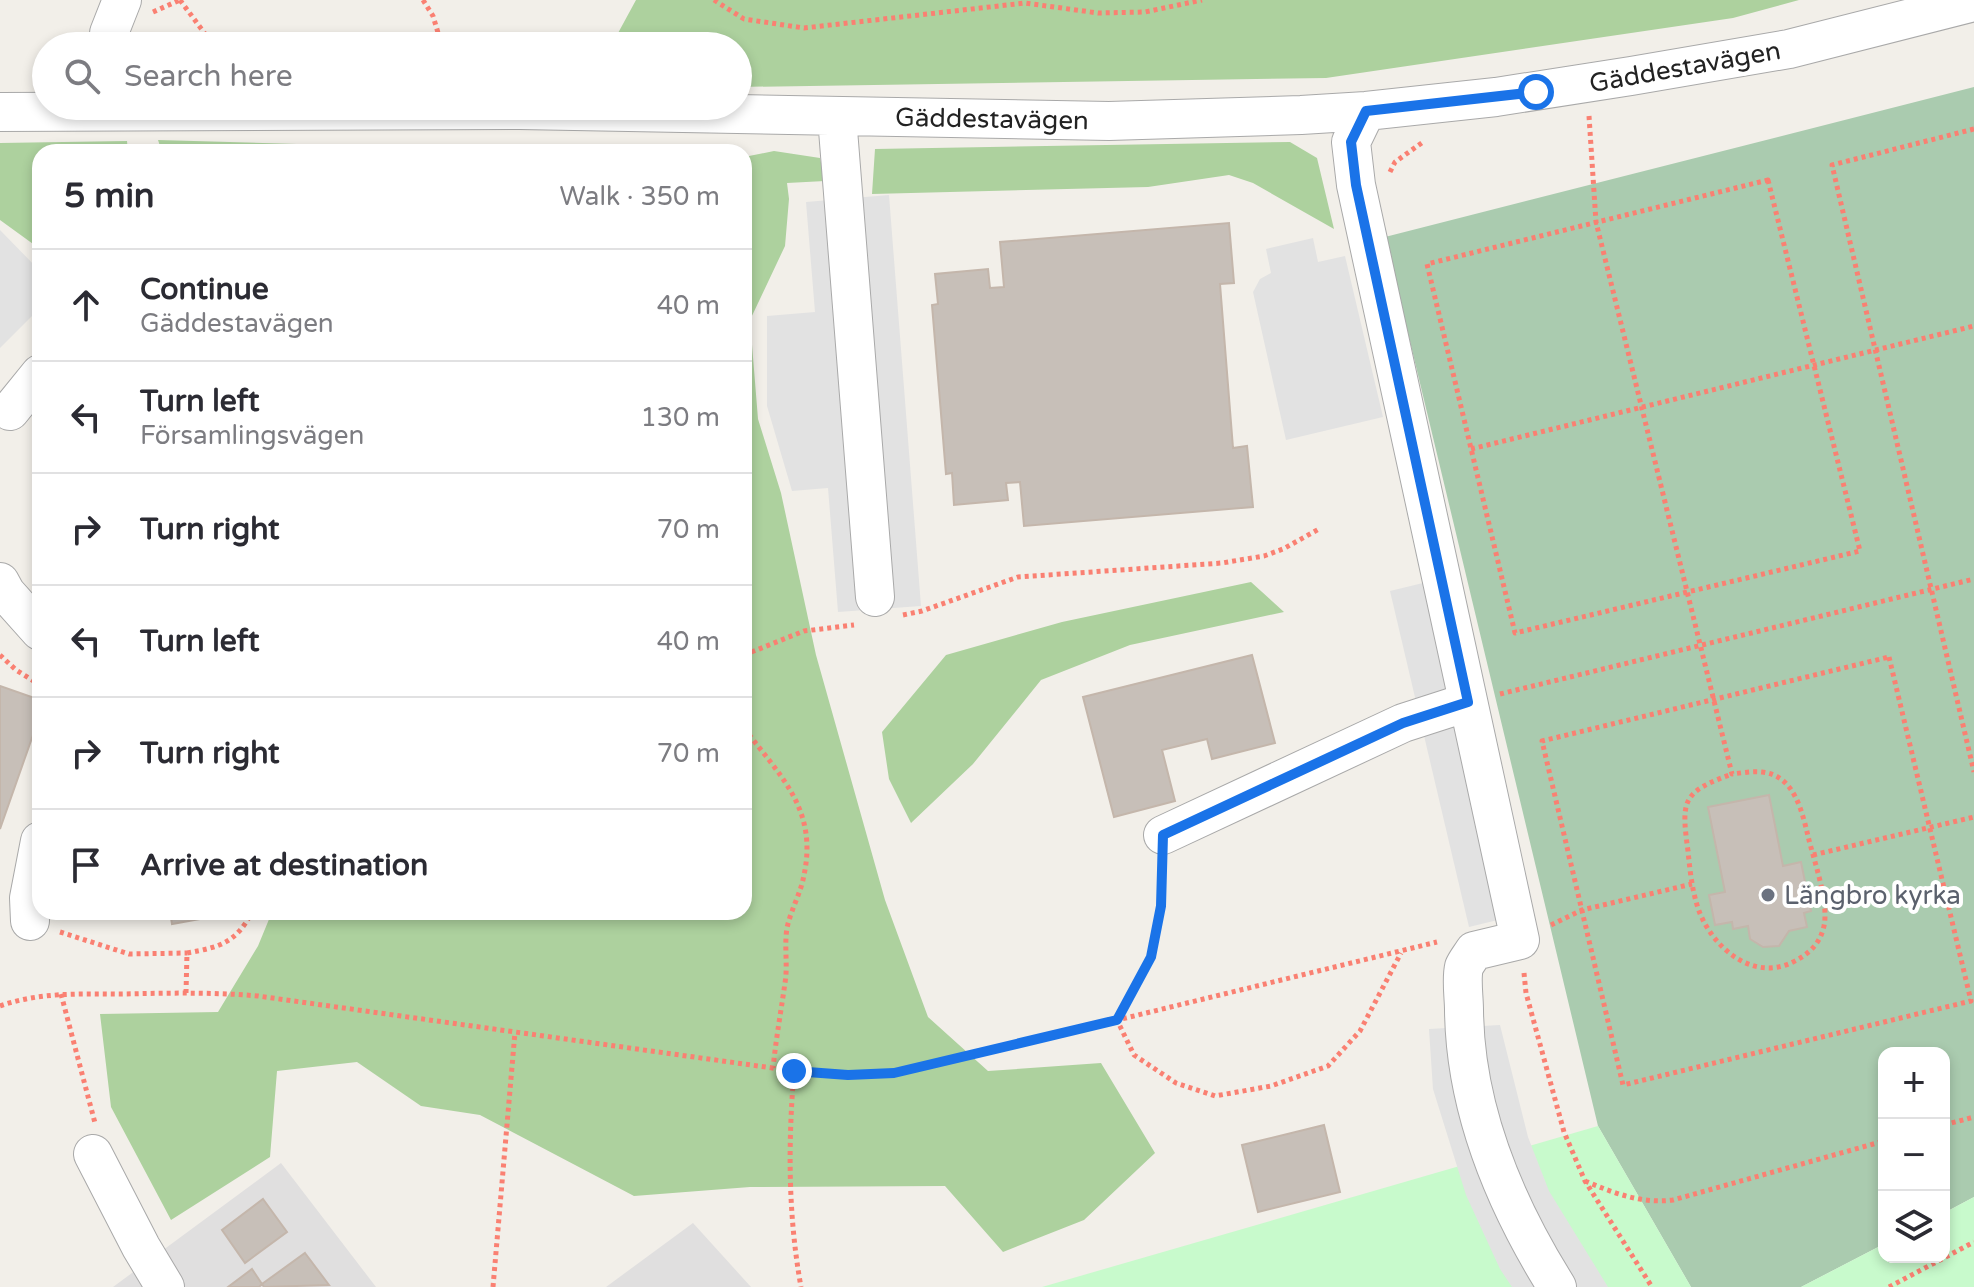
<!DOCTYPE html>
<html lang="en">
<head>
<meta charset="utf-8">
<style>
  :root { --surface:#fff; --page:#f2f2f3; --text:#2b2b33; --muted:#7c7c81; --line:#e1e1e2 }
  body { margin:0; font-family:"Varela Round",sans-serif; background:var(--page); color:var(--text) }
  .controls { position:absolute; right:24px; bottom:24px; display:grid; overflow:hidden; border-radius:16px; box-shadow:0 4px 12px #0003 }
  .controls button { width:72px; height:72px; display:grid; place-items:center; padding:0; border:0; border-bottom:2px solid var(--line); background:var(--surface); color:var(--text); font:40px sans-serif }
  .stop { position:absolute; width:24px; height:24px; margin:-18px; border:6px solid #1a73e8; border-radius:50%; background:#fff }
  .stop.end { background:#1a73e8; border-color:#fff; box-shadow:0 2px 8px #0008 }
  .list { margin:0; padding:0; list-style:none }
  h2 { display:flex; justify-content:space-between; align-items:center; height:104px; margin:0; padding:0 32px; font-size:34px }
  h2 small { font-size:26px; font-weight:400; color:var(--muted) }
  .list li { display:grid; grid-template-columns:52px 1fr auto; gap:24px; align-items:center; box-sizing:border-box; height:112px; padding:0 32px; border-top:2px solid var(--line) }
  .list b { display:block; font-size:30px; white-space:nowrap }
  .list p { margin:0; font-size:26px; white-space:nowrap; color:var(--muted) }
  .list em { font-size:26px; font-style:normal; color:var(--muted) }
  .icon { flex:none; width:44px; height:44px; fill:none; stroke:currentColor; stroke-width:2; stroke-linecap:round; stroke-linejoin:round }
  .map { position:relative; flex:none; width:1974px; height:1287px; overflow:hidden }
  .search { position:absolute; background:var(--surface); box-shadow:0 4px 12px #0003; left:32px; top:32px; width:720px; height:88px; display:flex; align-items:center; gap:20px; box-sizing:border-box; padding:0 28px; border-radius:44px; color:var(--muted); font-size:30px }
  .panel { position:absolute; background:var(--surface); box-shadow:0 4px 12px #0003; left:32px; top:144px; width:720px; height:776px; border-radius:24px }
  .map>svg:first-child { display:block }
  .residential { fill:#e0dfdf }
  .forest { fill:#add19e }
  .cemetery { fill:#aacbaf }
  .park { fill:#c8facc }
  .parking { fill:#e2e2e2 }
  .building { fill:#c7bfb8; stroke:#c4b6ab; stroke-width:2 }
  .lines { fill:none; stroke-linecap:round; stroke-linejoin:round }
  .minor-casing { stroke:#a9a9a9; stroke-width:40 }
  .path { stroke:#fa8072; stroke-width:5; stroke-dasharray:4 4; stroke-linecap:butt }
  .minor { stroke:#fff; stroke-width:38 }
  .route { stroke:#1a73e8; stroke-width:10 }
  .worship-dot { fill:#6b7280; stroke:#fff; stroke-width:3 }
  .labels { text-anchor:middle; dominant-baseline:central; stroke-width:8; stroke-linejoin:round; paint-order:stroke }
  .street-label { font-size:26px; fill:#222; stroke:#fff }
  .worship-label { font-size:26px; fill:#5b616d; stroke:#fff; text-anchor:start }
</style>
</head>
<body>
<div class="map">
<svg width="1974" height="1287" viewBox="0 0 1974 1287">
  <rect width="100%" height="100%" fill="#f2efe9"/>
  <path class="residential" d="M 281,1163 L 376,1287 L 113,1287 Z
    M 693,1223 L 751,1287 L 606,1287 Z"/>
  <path class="forest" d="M 636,0 L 1799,0 L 1733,18 L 1326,78 L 738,87 L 738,46 L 611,46 Z
    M 158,140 L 534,151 L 536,152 L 162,152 Z
    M 127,141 L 128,152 L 40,152 L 40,249 L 0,220 L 0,143 Z
    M 1290,142 L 1317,158 L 1334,229 L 1253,183 L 1229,175 L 1148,187 L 872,194 L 875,149 Z
    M 774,151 L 820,158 L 825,181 L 787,183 L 789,199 L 785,246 L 750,320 L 758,419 L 781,493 L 816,655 L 885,900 L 928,1017 L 988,1071 L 1101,1063 L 1155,1153 L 1084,1220 L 1003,1252 L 945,1186 L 750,1187 L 634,1196 L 480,1115 L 421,1106 L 357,1062 L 277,1071 L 270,1157 L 171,1220 L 111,1107 L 100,1014 L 218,1012 L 258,946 L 272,912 L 744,912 L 744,157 Z
    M 1251,582 L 1284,612 L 1130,645 L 1041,680 L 973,764 L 911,823 L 889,779 L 882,732 L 946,655 L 1062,622 Z"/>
  <path class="cemetery" d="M 1974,87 L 1974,1197 L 1944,1213 L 1944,1053 L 1884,1053 L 1884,1244 L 1801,1287 L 1691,1287 L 1598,1126 L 1385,237 Z"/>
  <path class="park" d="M 1598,1126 L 1691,1287 L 1042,1287 Z
    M 1974,1197 L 1974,1287 L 1801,1287 L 1884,1244 L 1884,1257 L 1944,1257 L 1944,1213 Z"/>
  <path class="parking" d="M 889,195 L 921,606 L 838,612 L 828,488 L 792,491 L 767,406 L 767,316 L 815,312 L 806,202 Z
    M 0,230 L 40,271 L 40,308 L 0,348 Z
    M 1313,238 L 1318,262 L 1345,256 L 1383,417 L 1286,440 L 1253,292 L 1260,279 L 1271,273 L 1266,249 Z
    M 1427,582 L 1506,918 L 1469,927 L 1390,591 Z
    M 1500,1025 L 1528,1137 L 1549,1191 L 1608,1287 L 1512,1287 L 1500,1269 L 1466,1195 L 1433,1089 L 1429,1029 Z"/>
  <path class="building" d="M 1229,223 L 1234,283 L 1220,284 L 1233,448 L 1247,446 L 1253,507 L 1024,526 L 1020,482 L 1006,483 L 1008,500 L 954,505 L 952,473 L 946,474 L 932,305 L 938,304 L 935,274 L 988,269 L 990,288 L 1004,287 L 1000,242 Z
    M 1252,655 L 1275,743 L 1212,759 L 1207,739 L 1162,750 L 1175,801 L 1114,817 L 1083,697 Z
    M 0,686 L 40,700 L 40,715 L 0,829 Z
    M 1769,795 L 1783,866 L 1801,862 L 1811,911 L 1804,913 L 1807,927 L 1789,931 L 1779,946 L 1763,947 L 1750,939 L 1748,926 L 1733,929 L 1732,922 L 1715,925 L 1709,895 L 1725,892 L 1708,807 Z
    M 170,912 L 228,912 L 228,914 L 172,924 Z
    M 1324,1125 L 1340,1192 L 1258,1212 L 1242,1145 Z
    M 263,1199 L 287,1232 L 245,1263 L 222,1230 Z
    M 305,1253 L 329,1285 L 264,1287 L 262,1284 Z
    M 252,1269 L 262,1284 L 259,1287 L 228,1287 Z"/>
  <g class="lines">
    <g class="minor-casing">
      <path id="minor" d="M 109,33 L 122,0
        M 1366,111 L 1351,142 L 1356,185 L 1520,940 L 1474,951 C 1471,956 1466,962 1464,967 C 1461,979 1464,997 1464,1010 C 1465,1109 1505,1204 1557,1287
        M 0,112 L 520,110 L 1109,121 L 1301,115 L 1366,111 L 1496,97 L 1631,76 L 1789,49 L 1974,2
        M 837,117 L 875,597
        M 10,411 L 40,374
        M 0,582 L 6,593 L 40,631
        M 1163,835 L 1403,723 L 1468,702
        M 30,921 L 29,898 L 40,841
        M 93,1154 L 141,1247 L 165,1287"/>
    </g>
    <path class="path" d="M 180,0 L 214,46
      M 423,0 L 433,16 L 442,46
      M 714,0 L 744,19 L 804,28 L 1025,3 L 1098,13 L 1145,12 L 1202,0
      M 153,12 L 180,0
      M 1589,116 L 1596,222 L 1732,774 C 1741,773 1752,771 1762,772 C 1794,775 1802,811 1808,836 C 1814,861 1829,902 1824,926 C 1820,944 1809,954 1793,962 C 1753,982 1713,948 1699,911 C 1692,891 1690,871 1688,851 C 1681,800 1682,792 1732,774
      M 1974,129 L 1832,165 L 1974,772
      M 1390,172 L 1395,162 L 1423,142
      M 1768,180 L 1860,551 L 1515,633 L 1427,264 Z
      M 1471,449 L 1974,326
      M 903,615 L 922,611 L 1018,577 L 1222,563 L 1264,556 L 1283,549 L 1319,529
      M 0,655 L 16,670 L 40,685
      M 744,655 L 804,631 L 854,625
      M 1889,657 L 1971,1001 L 1623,1085 L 1542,741 Z
      M 1500,694 L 1974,579
      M 744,728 C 780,776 818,809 804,875 C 801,893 791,909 787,928 C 784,946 788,965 785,983 C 781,1011 776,1039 773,1068
      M 1813,855 L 1974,817
      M 1162,868 L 1161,906 L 1151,957 L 1117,1020 L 1134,1055 L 1176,1083 L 1215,1096 L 1271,1086 L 1328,1066 L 1360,1031 L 1401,953
      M 1551,925 L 1582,910 L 1692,884
      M 60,932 L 129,954 L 187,953
      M 1524,973 L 1526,993 L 1564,1132 L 1585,1181 L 1652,1287
      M 186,993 L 187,953 C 220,947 236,943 252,912
      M 61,994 L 95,1123
      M 0,1006 C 39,992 81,994 122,994 C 167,993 213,992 258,996 L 794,1071 L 875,1075 L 929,1066 L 1437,942
      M 794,1071 C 788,1144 788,1215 801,1287
      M 1944,1125 L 1974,1117
      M 1585,1181 C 1614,1193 1641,1204 1673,1200 L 1884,1141
      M 493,1287 L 515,1032
      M 1889,1287 L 1974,1242"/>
    <use href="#minor" class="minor"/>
  </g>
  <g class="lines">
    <path class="route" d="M 794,1071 L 848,1075 L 894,1073 L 1117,1020 L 1151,957 L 1161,906 L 1163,835 L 1403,723 L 1468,702 L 1356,185 L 1351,142 L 1366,111 L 1536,92"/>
  </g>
  <circle class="worship-dot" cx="1768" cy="895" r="8"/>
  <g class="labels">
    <g class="street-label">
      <text transform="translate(1685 67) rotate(-10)">Gäddestavägen</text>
      <text transform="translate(992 119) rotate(1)">Gäddestavägen</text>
    </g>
    <g class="worship-label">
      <text x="1784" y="895">Längbro kyrka</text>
    </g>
  </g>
</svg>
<div class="controls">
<button>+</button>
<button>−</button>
<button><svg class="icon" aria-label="layers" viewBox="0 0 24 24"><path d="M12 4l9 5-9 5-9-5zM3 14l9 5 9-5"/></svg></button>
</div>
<div class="stop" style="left:1536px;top:92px"></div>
<div class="stop end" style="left:794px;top:1071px"></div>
<div class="search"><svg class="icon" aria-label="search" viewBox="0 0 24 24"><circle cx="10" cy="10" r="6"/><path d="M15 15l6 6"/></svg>Search here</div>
<section class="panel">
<h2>5 min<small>Walk · 350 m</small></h2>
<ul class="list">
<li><svg class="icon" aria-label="ahead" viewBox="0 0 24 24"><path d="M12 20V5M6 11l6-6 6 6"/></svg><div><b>Continue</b><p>Gäddestavägen</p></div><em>40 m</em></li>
<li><svg class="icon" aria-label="left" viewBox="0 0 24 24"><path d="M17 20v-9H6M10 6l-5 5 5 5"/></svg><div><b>Turn left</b><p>Församlingsvägen</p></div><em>130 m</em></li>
<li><svg class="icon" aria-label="right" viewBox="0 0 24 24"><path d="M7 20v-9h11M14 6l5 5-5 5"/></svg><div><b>Turn right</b></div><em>70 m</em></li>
<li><svg class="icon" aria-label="left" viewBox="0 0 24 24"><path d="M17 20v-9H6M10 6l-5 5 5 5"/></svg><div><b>Turn left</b></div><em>40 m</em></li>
<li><svg class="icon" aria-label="right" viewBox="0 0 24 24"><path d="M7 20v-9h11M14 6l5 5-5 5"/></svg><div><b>Turn right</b></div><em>70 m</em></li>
<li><svg class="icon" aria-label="arrive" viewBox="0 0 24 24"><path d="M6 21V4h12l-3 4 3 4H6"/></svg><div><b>Arrive at destination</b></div></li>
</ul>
</section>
</div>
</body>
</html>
